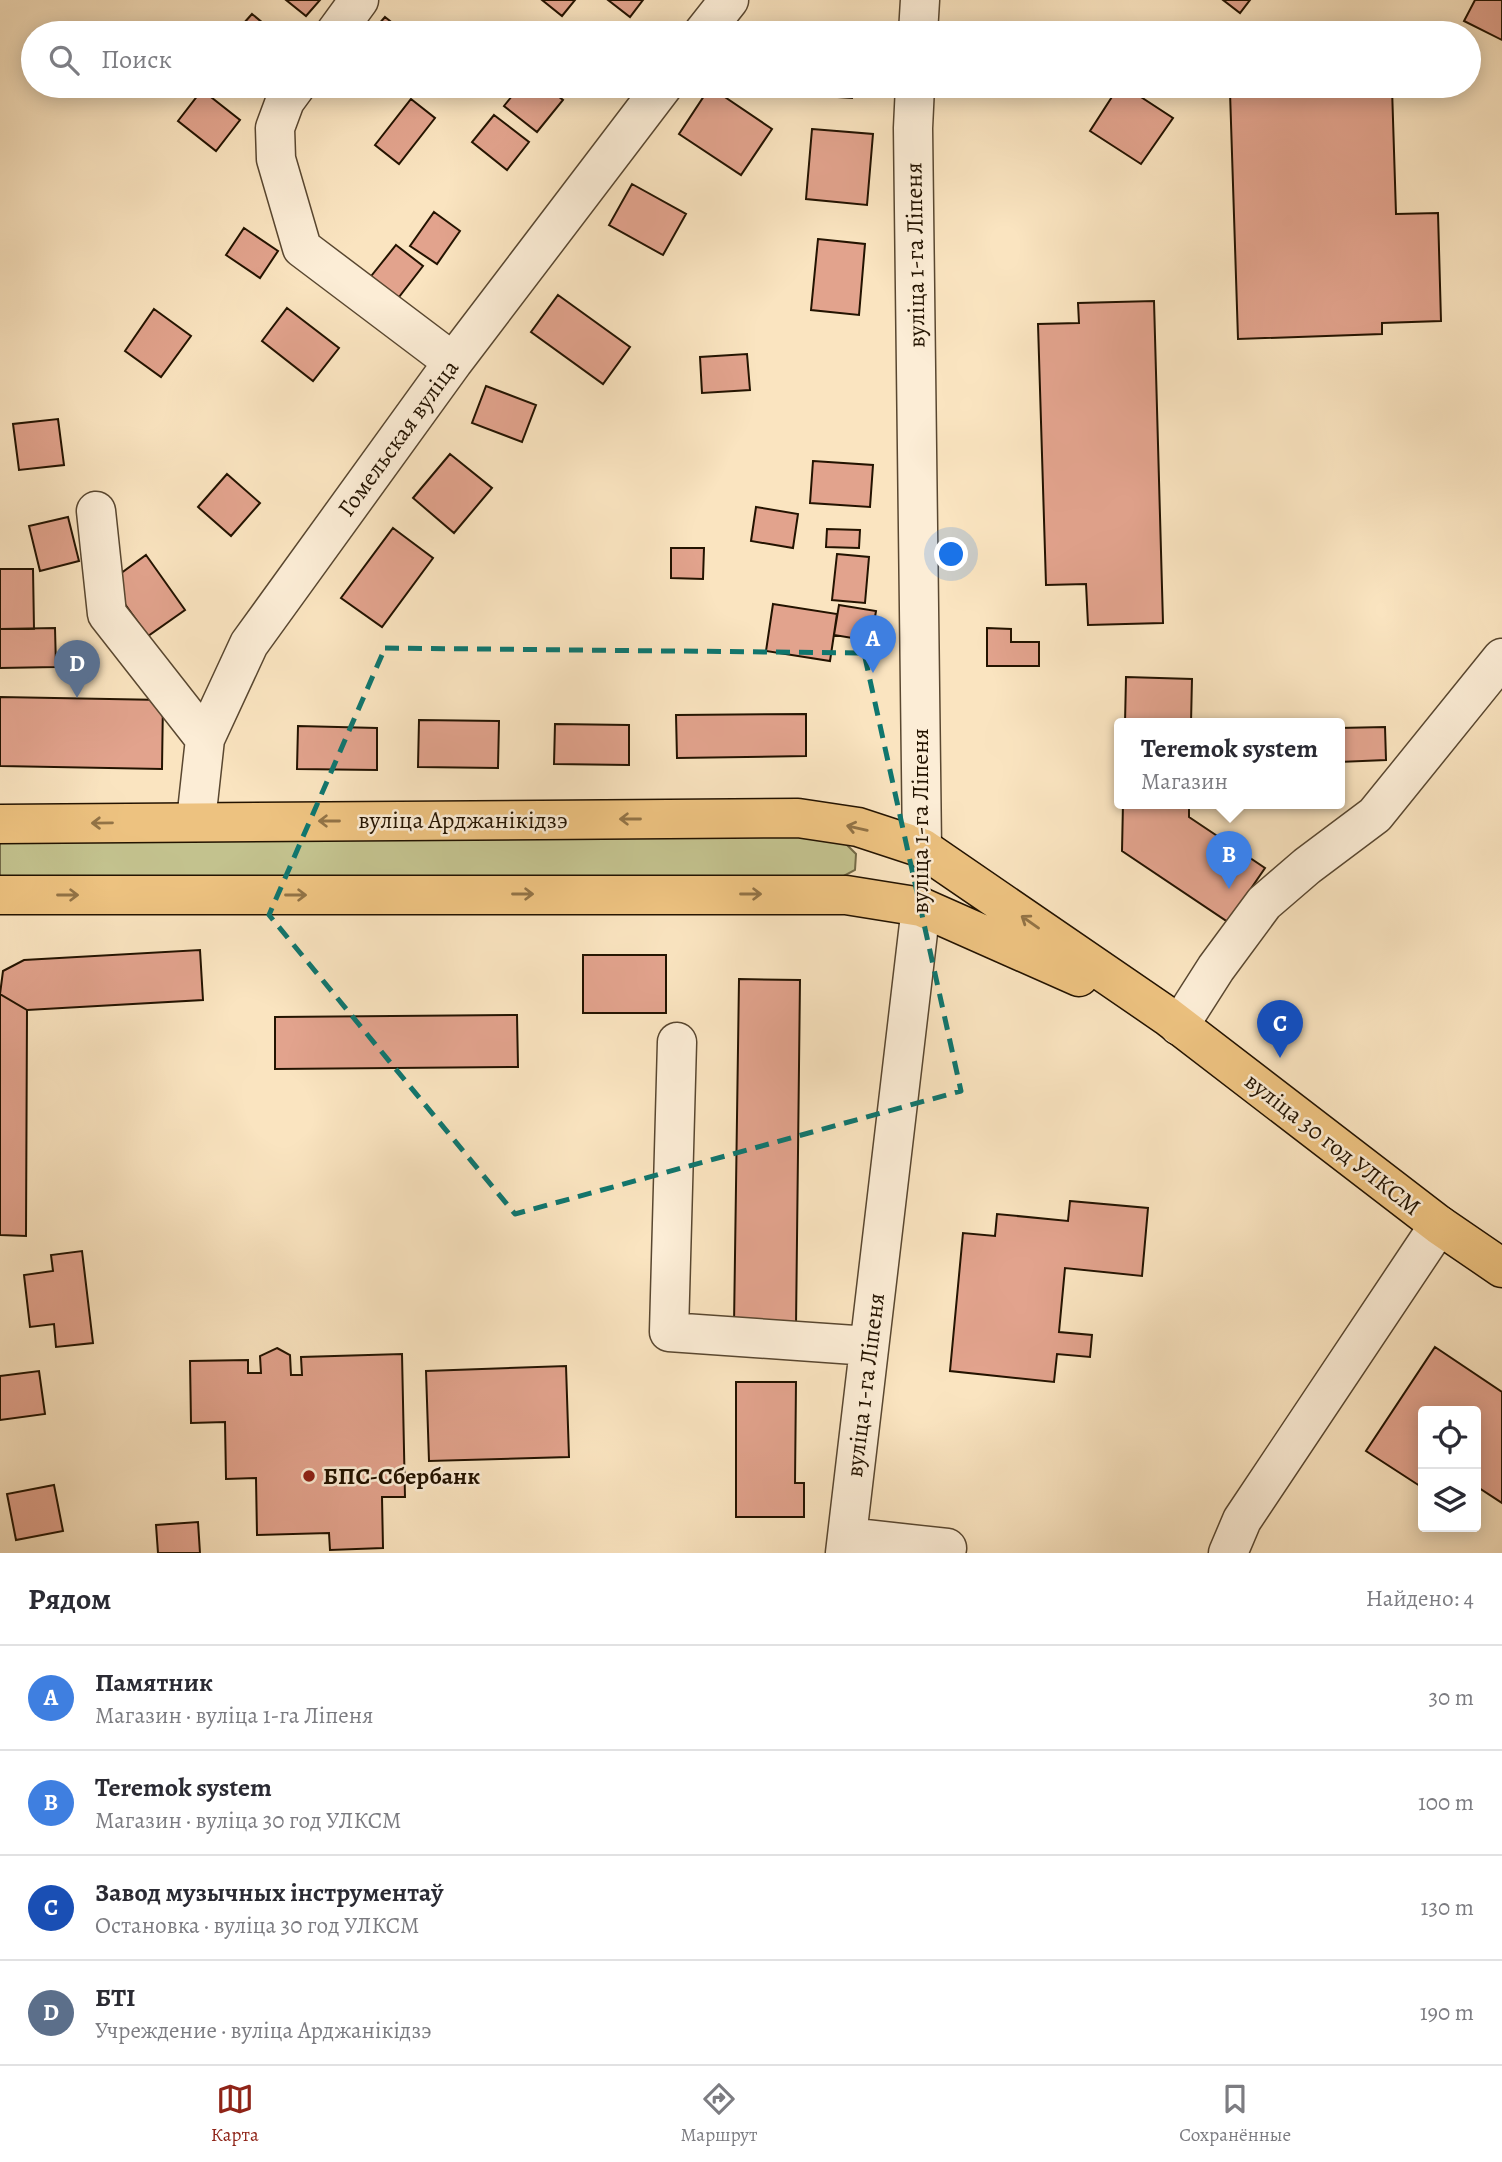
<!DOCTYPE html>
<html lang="ru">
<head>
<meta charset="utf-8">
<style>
  :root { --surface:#fff; --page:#f7f7f7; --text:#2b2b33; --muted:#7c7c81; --line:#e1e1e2; --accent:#8f2418 }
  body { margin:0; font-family:Alegreya,serif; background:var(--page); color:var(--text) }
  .controls { position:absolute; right:21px; bottom:21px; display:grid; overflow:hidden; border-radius:7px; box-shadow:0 4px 18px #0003 }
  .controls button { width:63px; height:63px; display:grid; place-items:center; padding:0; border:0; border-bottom:2px solid var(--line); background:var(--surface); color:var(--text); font:35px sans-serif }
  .you { position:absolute; left:952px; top:555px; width:24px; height:24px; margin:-18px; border:5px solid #fff; border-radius:50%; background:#1a73e8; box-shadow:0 0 0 10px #1a73e833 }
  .badge { display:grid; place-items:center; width:46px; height:46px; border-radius:50%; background:var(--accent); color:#fff; font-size:23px; font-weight:700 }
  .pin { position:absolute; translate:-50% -58px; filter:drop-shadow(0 2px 4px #0008) }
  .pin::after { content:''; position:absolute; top:37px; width:24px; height:21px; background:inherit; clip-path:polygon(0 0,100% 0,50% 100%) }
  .popup { position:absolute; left:1114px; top:718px; width:231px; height:91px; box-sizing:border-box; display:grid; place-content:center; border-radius:7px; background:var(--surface); filter:drop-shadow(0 2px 5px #0005); font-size:23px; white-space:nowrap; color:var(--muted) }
  .popup b { font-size:26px; color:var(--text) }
  .popup::after { content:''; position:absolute; left:50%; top:100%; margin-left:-14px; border:14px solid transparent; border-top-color:var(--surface) }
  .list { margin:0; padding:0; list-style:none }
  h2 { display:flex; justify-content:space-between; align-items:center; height:91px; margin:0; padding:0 28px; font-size:30px }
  h2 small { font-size:23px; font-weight:400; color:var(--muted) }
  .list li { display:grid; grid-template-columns:46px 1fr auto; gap:21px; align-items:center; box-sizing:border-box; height:105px; padding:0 28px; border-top:2px solid var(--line) }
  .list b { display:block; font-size:26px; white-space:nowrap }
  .list p { margin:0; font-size:23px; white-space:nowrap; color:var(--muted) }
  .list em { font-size:23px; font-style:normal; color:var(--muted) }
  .icon { flex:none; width:38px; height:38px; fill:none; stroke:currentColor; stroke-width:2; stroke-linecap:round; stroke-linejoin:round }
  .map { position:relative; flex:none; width:1502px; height:1553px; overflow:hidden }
  .search { position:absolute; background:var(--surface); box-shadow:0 4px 18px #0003; left:21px; right:21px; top:21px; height:77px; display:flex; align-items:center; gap:18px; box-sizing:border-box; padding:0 24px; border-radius:38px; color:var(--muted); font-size:26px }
  .sheet { height:511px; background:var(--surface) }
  nav { display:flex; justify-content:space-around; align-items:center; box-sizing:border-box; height:98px; border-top:2px solid var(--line); background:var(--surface); font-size:19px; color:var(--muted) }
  nav a { display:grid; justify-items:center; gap:4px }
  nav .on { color:var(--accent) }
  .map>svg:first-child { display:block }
  .green { fill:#c3c28e; stroke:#736a47; stroke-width:2 }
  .building { fill:#e2a38d; stroke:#231300; stroke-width:2 }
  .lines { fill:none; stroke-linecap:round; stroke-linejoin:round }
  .minor-casing { stroke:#594730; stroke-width:41 }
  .major-casing { stroke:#231300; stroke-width:41 }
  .minor { stroke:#fcedd6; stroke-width:38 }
  .major { stroke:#edc280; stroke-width:38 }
  .oneway { stroke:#927346 }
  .marked { fill:none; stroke:#0f766e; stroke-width:5; stroke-dasharray:14 9; stroke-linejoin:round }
  .poi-dot { fill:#8f2418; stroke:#fcedd6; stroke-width:2.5 }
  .labels { text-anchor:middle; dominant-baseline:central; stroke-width:5; stroke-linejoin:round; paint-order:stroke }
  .street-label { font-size:24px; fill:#231300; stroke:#fcedd6 }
  .poi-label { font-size:24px; font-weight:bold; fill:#231300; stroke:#fcedd6; text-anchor:start }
</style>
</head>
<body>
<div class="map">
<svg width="1502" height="1553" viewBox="0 0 1502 1553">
  <rect width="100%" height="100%" fill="#fae4c0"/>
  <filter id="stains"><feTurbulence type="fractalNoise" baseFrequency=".00286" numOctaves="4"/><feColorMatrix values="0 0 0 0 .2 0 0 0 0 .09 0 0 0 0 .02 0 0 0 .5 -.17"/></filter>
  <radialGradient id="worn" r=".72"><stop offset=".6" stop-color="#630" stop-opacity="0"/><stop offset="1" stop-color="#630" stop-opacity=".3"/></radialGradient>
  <path class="green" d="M 825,836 L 844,842 L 856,854 L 855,870 L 840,878 L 0,880 L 0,837 Z"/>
  <path class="building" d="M 286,0 L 320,0 L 306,16 Z
    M 542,0 L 575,0 L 562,16 Z
    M 608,0 L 643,0 L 630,17 Z
    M 1223,0 L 1250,0 L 1240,13 Z
    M 1475,0 L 1502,0 L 1502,40 L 1464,21 Z
    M 252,14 L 275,33 L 235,33 Z
    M 385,17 L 405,33 L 371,33 Z
    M 74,23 L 80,33 L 55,33 Z
    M 811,28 L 856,31 L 856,33 L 811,33 Z
    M 483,86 L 499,86 L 493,94 Z
    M 520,86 L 545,86 L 563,100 L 537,132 L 504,106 Z
    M 808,86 L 853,86 L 852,98 L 807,95 Z
    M 1119,86 L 1124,86 L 1173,118 L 1141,164 L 1090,131 Z
    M 710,87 L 772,129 L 741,175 L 679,134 Z
    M 1392,88 L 1396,214 L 1438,213 L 1441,321 L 1382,323 L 1382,334 L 1238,339 L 1230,92 Z
    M 202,90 L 240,120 L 216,151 L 178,121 Z
    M 411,99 L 435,118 L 399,164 L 375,145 Z
    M 494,115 L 529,142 L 507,170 L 472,142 Z
    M 812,129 L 873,134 L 867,205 L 806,199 Z
    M 632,184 L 686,214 L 663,255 L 609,225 Z
    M 434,212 L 460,231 L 437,264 L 410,246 Z
    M 244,228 L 278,251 L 260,278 L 226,255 Z
    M 818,239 L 865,244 L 859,315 L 811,310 Z
    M 396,245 L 423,266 L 392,306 L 364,285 Z
    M 558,295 L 630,347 L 603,384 L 531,332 Z
    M 1154,301 L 1163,623 L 1088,625 L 1086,584 L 1046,585 L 1038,324 L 1079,323 L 1078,303 Z
    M 287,308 L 339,348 L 313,381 L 262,341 Z
    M 154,309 L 191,336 L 161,377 L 125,351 Z
    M 747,354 L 750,390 L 702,393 L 700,357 Z
    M 486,386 L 536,405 L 522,442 L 472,423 Z
    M 58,419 L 64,465 L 19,470 L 13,424 Z
    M 450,454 L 492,488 L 454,533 L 413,498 Z
    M 813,461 L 873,465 L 870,507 L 810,503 Z
    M 227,474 L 260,503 L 231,536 L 198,507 Z
    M 756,507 L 798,514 L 793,548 L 751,541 Z
    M 68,517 L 79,561 L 40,571 L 29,526 Z
    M 393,528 L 433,558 L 382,627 L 341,598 Z
    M 827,529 L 860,530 L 859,548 L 826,547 Z
    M 671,548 L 704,548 L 703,579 L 671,578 Z
    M 837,554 L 869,557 L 865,603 L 832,600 Z
    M 146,555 L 185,610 L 148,636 L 109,582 Z
    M 0,569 L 33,569 L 34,629 L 0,629 Z
    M 773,604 L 837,614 L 830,661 L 766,651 Z
    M 839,605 L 876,611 L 871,641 L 834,635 Z
    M 55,628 L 56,667 L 0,668 L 0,629 Z
    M 987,628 L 1011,629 L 1011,642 L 1039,642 L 1039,666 L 987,666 Z
    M 1126,677 L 1192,679 L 1191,723 L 1125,723 Z
    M 0,697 L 163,700 L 162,769 L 0,766 Z
    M 806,714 L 806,756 L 677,758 L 676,715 Z
    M 419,720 L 499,721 L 498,768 L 418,767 Z
    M 555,724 L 629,725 L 629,765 L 554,764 Z
    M 298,726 L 377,728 L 377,770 L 297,769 Z
    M 1385,727 L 1386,760 L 1339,762 L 1339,728 Z
    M 1123,803 L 1189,803 L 1189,817 L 1265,868 L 1228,922 L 1122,851 Z
    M 200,950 L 203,1000 L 27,1010 L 0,994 L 3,971 L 24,960 Z
    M 583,955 L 666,955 L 666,1013 L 583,1013 Z
    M 739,979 L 800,980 L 796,1326 L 734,1325 Z
    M 0,994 L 27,1010 L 26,1236 L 0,1235 Z
    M 517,1015 L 518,1067 L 275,1069 L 275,1017 Z
    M 1070,1201 L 1148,1208 L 1142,1276 L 1065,1268 L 1059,1332 L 1092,1335 L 1090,1357 L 1057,1354 L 1054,1382 L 950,1371 L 963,1233 L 995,1236 L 997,1214 L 1068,1221 Z
    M 82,1251 L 93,1343 L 56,1347 L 54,1324 L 30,1327 L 24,1275 L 53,1271 L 51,1255 Z
    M 1435,1347 L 1502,1392 L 1502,1503 L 1476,1486 L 1476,1411 L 1423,1411 L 1423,1488 L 1366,1451 Z
    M 277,1348 L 290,1355 L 291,1375 L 302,1375 L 301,1357 L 402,1354 L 405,1497 L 382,1497 L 383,1548 L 330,1550 L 329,1533 L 257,1535 L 256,1478 L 226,1479 L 225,1422 L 191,1423 L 190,1361 L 248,1360 L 248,1373 L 261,1373 L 260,1356 Z
    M 566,1366 L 569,1457 L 429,1461 L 426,1371 Z
    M 39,1371 L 45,1414 L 0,1420 L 0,1376 Z
    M 736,1382 L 796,1382 L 795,1483 L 804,1483 L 804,1517 L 736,1517 Z
    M 54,1485 L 63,1531 L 16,1540 L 7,1494 Z
    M 198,1522 L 200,1553 L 158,1553 L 156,1525 Z"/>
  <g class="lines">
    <g class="minor-casing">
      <path id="minor" d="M 335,33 L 359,0
        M 703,33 L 729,0
        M 918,33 L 920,0
        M 296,86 L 285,101 L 275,128 L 276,159 L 302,248 L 453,362
        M 915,86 L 913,128 L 922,848
        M 96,511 L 107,614 L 205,739
        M 196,821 L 205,739 L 249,644 L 453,362 L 663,86
        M 1179,1026 L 1216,968 L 1264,903 L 1307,866 L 1375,815 L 1502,658
        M 677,1042 L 669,1332 L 869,1346
        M 847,1537 L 947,1548
        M 845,1553 L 921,907
        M 1228,1553 L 1242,1520 L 1439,1225"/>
    </g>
    <g class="major-casing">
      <path id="major" d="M 0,824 L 798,818 L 858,827 L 922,848 L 1167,1016 L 1439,1225 L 1502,1268
        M 0,895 L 846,895 L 921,907 L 1079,977"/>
    </g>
    <use href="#minor" class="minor"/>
    <use href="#major" class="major"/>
  </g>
  <defs><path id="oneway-shaft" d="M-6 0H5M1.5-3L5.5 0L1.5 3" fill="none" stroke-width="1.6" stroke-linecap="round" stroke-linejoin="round" transform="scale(1.75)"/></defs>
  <g class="oneway">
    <use href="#oneway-shaft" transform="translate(630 819) rotate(180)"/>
    <use href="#oneway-shaft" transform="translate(329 821) rotate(180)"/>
    <use href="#oneway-shaft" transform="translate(102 823) rotate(179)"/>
    <use href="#oneway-shaft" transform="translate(857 828) rotate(-167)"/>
    <use href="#oneway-shaft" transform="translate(523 894)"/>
    <use href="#oneway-shaft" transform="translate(751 894)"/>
    <use href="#oneway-shaft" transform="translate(68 895)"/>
    <use href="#oneway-shaft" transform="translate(296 895)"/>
    <use href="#oneway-shaft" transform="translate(1030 922) rotate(-145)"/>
  </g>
  <path class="marked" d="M 385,648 L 864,653 L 961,1091 L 515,1214 L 269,915 Z"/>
  <circle class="poi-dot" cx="309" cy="1476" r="7"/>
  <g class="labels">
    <g class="street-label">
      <text transform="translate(915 255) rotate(-91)">вуліца 1-га Ліпеня</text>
      <text transform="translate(398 438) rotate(-54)">Гомельская вуліца</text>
      <text x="463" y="820">вуліца Арджанікідзэ</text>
      <text transform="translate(920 821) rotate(-90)">вуліца 1-га Ліпеня</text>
      <text transform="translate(1333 1144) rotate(38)">вуліца 30 год УЛКСМ</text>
      <text transform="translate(865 1385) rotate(-83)">вуліца 1-га Ліпеня</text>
    </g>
    <g class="poi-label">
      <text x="323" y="1476">БПС-Сбербанк</text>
    </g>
  </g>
  <rect width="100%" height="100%" filter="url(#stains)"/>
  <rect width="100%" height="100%" fill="url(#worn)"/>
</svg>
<div class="controls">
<button><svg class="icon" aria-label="locate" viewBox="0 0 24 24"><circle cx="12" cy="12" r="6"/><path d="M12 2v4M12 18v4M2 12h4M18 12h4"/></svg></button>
<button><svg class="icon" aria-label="layers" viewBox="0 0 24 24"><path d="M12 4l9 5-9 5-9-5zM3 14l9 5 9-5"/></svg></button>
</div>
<div class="you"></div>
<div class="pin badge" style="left:873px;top:673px;background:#3f7fe0">A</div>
<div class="pin badge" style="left:1229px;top:889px;background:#3f7fe0">B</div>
<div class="popup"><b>Teremok system</b>Магазин</div>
<div class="pin badge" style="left:1280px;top:1058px;background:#1a4fb4">C</div>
<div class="pin badge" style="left:77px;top:698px;background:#5c6f8a">D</div>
<div class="search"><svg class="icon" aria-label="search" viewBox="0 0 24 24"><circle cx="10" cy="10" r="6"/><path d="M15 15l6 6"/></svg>Поиск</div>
</div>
<section class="sheet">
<h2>Рядом<small>Найдено: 4</small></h2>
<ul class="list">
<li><span class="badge" style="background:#3f7fe0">A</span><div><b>Памятник</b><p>Магазин · вуліца 1-га Ліпеня</p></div><em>30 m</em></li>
<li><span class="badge" style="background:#3f7fe0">B</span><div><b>Teremok system</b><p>Магазин · вуліца 30 год УЛКСМ</p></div><em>100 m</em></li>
<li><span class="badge" style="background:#1a4fb4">C</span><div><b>Завод музычных інструментаў</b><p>Остановка · вуліца 30 год УЛКСМ</p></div><em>130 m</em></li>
<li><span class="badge" style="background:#5c6f8a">D</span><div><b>БТІ</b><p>Учреждение · вуліца Арджанікідзэ</p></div><em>190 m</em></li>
</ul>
</section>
<nav>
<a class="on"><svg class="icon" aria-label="map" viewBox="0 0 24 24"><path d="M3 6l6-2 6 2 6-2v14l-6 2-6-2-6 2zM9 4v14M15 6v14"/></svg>Карта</a>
<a><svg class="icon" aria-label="directions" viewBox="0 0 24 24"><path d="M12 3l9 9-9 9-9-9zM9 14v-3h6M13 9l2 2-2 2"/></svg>Маршрут</a>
<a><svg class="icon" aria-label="saved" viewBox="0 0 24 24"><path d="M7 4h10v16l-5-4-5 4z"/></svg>Сохранённые</a>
</nav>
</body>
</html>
